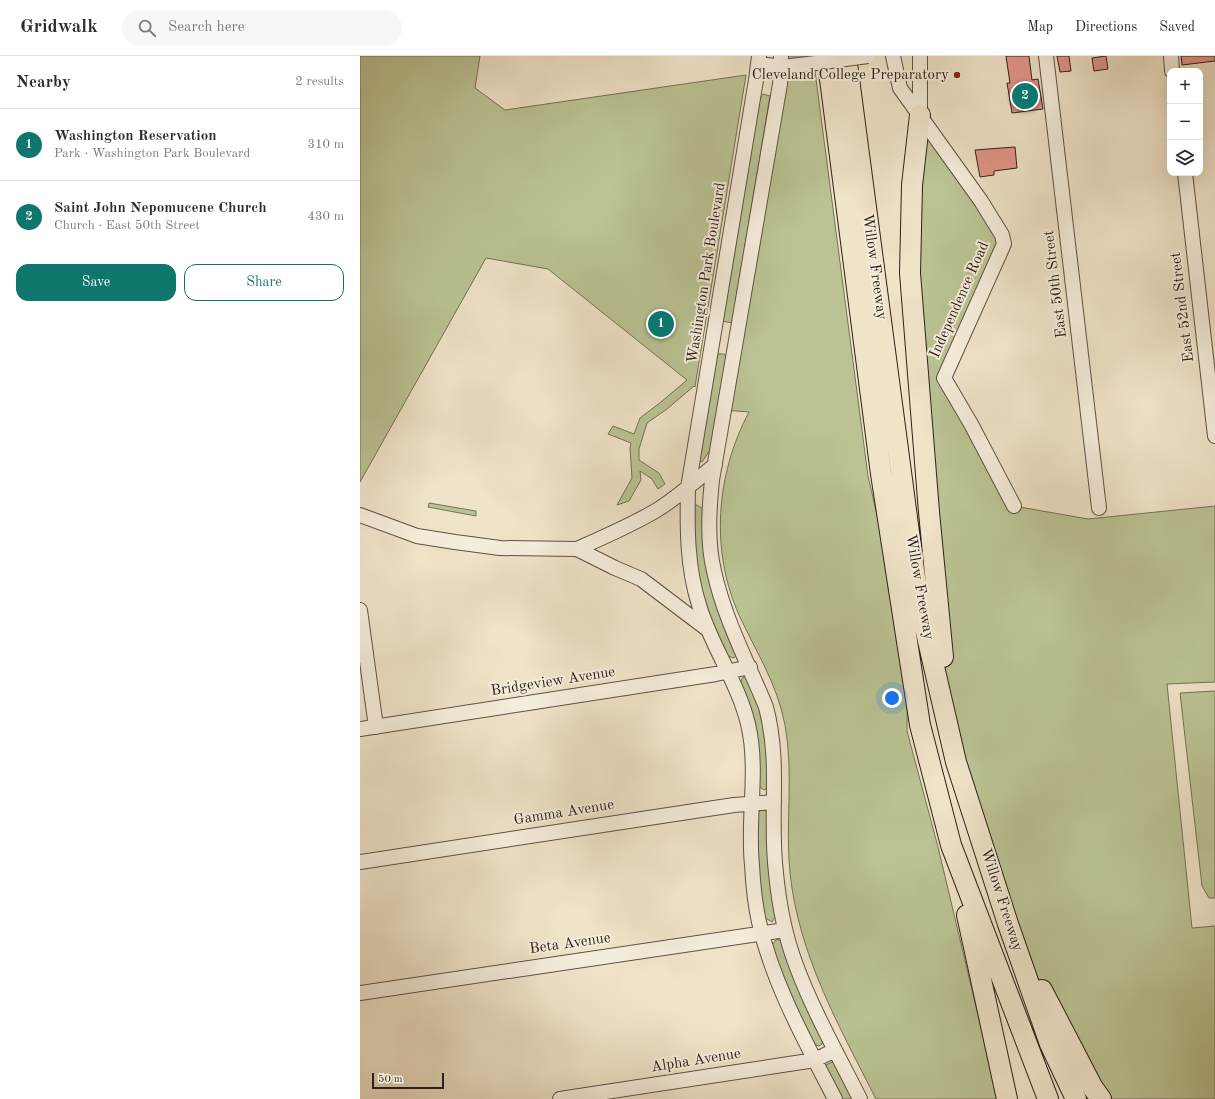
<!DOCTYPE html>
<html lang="en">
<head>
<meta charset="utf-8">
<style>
  :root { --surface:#fff; --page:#f7f7f7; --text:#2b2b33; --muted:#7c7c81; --line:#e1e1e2; --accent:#0f766e }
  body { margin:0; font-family:"Old Standard TT",serif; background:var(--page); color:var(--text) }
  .controls { position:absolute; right:12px; top:12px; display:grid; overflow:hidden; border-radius:8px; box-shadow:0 4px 16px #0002 }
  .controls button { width:36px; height:36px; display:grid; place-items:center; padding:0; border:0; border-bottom:1px solid var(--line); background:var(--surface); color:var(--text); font:20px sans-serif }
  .scale { position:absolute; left:12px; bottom:10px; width:72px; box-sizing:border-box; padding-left:4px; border:2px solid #2e201a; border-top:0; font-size:11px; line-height:14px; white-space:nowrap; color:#2e201a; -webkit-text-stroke:3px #f5eddb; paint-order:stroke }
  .you { position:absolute; left:532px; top:642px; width:14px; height:14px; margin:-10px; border:3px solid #fff; border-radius:50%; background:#1a73e8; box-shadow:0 0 0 6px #1a73e833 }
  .badge { display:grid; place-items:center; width:26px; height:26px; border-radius:50%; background:var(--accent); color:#fff; font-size:13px; font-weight:700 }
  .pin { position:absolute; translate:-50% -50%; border:2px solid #fff; box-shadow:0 1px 4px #0006 }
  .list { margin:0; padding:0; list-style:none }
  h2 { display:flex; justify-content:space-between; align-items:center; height:52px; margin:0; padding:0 16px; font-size:17px }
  h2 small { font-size:13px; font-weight:400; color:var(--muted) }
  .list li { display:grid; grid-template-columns:26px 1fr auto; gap:12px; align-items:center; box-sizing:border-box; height:72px; padding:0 16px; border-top:1px solid var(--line) }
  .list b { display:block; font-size:15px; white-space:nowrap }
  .list p { margin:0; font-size:13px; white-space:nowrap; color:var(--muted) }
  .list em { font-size:13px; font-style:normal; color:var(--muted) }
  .actions { display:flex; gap:8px; padding:12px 16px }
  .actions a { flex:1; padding:9px 0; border:1px solid var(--accent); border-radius:12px; text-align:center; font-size:14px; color:var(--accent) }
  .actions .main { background:var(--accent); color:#fff }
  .icon { flex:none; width:22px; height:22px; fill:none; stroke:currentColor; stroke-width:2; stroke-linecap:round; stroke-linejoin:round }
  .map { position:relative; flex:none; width:855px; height:1043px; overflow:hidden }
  header { display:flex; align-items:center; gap:24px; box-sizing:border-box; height:56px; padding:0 20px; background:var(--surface); border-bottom:1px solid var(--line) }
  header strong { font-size:19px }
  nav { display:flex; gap:22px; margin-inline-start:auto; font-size:14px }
  .search { width:280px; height:36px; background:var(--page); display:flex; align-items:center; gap:10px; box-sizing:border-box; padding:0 14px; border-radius:22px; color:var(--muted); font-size:15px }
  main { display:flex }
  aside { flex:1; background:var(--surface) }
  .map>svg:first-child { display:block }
  .green { fill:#bbc394; stroke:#747257 }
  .building { fill:#e19589; stroke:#2e201a }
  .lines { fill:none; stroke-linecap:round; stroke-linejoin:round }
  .minor-casing { stroke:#5e5146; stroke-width:16 }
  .highway-casing { stroke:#2e201a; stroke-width:22 }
  .minor { stroke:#f5eddb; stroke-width:14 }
  .highway { stroke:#efe3c8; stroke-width:20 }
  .minor-bridge-casing { stroke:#5e5146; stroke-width:16; stroke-linecap:butt }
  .minor-bridge { stroke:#f5eddb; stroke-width:14 }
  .poi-dot { fill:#8f2418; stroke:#f5eddb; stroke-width:1.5 }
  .labels { text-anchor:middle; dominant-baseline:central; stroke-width:4; stroke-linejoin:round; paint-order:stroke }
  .poi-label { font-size:15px; fill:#2e201a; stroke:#f5eddb; text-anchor:end }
  .street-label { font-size:15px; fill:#2e201a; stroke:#f5eddb }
</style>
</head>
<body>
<header>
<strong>Gridwalk</strong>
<div class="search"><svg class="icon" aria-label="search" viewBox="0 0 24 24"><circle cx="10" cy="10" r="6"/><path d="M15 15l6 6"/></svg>Search here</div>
<nav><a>Map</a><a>Directions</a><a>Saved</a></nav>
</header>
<main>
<aside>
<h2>Nearby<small>2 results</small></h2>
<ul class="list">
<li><span class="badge">1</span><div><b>Washington Reservation</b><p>Park · Washington Park Boulevard</p></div><em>310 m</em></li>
<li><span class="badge">2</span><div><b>Saint John Nepomucene Church</b><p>Church · East 50th Street</p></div><em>430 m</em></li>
</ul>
<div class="actions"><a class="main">Save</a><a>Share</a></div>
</aside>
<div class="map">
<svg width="855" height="1043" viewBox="0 0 855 1043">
  <rect width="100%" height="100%" fill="#efe3c8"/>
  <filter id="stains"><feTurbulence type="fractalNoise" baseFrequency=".005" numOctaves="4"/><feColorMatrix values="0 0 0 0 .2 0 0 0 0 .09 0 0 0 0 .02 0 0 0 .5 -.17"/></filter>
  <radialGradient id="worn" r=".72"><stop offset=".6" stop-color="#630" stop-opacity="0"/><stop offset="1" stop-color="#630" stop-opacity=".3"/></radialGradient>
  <path class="green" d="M 0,0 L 120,0 L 115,32 L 145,54 L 386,19 L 335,331 L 334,330 L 307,353 L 287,367 L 279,393 L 279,404 L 299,417 L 305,428 L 298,433 L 292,423 L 280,415 L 281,424 L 269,445 L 257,449 L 272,422 L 270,392 L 271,387 L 248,378 L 253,370 L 274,378 L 280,362 L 301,346 L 327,324 L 188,213 L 126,202 L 0,426 Z
    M 421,0 L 453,0 L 508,420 L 548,593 L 547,675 L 578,791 L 638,1043 L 516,1043 C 479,970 439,900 430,817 C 425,768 434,718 425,669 C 417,627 396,596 379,559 C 350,494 356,418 389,356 L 364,354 Z
    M 403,38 L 410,40 L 372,267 L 362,265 L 398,47 Z
    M 560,59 L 642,179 L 586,316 L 654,450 L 728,463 L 855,450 L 855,626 L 807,628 L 832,872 L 855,870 L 855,1043 L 741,1043 L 648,868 L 596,706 L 582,593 L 550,217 Z
    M 359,298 L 364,298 L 368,305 L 352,391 L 342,406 L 339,404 L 356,300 Z
    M 69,447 L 116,455 L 116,460 L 68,451 Z
    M 337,449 L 343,453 L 377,599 L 374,602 L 367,600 L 347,556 L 334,503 L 334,450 Z
    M 383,621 L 387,621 L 396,638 L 407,685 L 408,732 L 404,734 L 398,730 L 380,627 Z
    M 855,635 L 855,842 L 849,842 L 842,830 L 820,637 Z
    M 402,754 L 406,755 L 408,758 L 416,860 L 412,866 L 404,861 C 398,826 396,792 398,756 Z
    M 417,883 L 423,886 L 463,983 L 462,988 L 459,990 L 453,988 L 428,937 L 411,890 Z
    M 472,1006 L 475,1007 L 494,1043 L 481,1043 L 466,1014 L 466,1009 Z"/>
  <path class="building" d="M 646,0 L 669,0 L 672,24 L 678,23 L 683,53 L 652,57 L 647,27 L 650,27 Z
    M 697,0 L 709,0 L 711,15 L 700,16 Z
    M 746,0 L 748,13 L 734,15 L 732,2 Z
    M 821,0 L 855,0 L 855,5 L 822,9 Z
    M 655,91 L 657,112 L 634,115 L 634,119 L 620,121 L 615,94 Z"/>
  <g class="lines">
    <g class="minor-casing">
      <path id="minor" d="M 399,0 L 396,24 L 328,432 C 327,472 327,511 339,549 C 351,590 378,626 388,668 C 399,714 387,762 392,809 C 393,828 395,848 399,866 C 413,928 446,987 475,1043
        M 421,0 L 420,28 L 352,424 C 349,454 347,486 354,515 C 364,562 388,607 406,651 C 421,708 409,760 416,817 C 419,848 425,880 436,909 C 453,955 478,999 500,1043
        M 533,0 L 540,32 L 621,145 L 642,179 L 644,188 L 584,322 L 611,368 L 654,450
        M 560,0 L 560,59
        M 686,0 L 739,452
        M 811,0 L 812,15
        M 399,8 L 422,11 L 440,9
        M 825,117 L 855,380
        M 0,459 L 57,480 L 95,486 L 140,492 L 217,493 L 255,512 L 281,523 L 347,573
        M 217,493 C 244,481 272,469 297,454 C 318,441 336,424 355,409
        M 0,554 L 16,671
        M 0,673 L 356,618 L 390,611
        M 0,806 L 374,749 L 414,746
        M 0,937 L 425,874
        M 200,1043 L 455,1004 L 475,994"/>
    </g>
    <g class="highway-casing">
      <path id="highway" d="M 467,0 L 521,418 L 560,669 L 591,789 L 688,1043
        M 486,0 L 557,537 L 596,706 L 648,868 L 690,988 L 716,1043
        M 560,59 L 552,129 L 550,217 L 569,456 L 583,601
        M 607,859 L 647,1043
        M 682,934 L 733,1032 L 741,1043"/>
    </g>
    <use href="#minor" class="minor"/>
    <use href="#highway" class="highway"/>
    <g class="minor-bridge-casing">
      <path id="minor-bridge" d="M 440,9 L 508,0"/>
    </g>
    <use href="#minor-bridge" class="minor-bridge"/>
  </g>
  <circle class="poi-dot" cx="597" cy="19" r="4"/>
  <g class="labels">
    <g class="poi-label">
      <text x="589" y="19">Cleveland College Preparatory</text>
    </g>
    <g class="street-label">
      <text transform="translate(514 211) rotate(82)">Willow Freeway</text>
      <text transform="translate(347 217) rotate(-81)">Washington Park Boulevard</text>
      <text transform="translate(696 228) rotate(-97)">East 50th Street</text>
      <text transform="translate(600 244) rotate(-66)">Independence Road</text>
      <text transform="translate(823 251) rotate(-97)">East 52nd Street</text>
      <text transform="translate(559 531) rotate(80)">Willow Freeway</text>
      <text transform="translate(193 626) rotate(-9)">Bridgeview Avenue</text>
      <text transform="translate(204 757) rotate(-9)">Gamma Avenue</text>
      <text transform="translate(641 844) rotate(72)">Willow Freeway</text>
      <text transform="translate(210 888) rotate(-8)">Beta Avenue</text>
      <text transform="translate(336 1005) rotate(-9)">Alpha Avenue</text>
    </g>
  </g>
  <rect width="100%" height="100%" filter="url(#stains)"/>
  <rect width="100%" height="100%" fill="url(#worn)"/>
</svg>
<div class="controls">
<button>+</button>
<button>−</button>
<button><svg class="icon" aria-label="layers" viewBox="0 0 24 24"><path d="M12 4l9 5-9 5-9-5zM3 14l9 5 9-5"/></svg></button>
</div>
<div class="scale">50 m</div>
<div class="you"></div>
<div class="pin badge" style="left:301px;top:268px">1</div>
<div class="pin badge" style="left:665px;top:40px">2</div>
</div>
</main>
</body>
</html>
